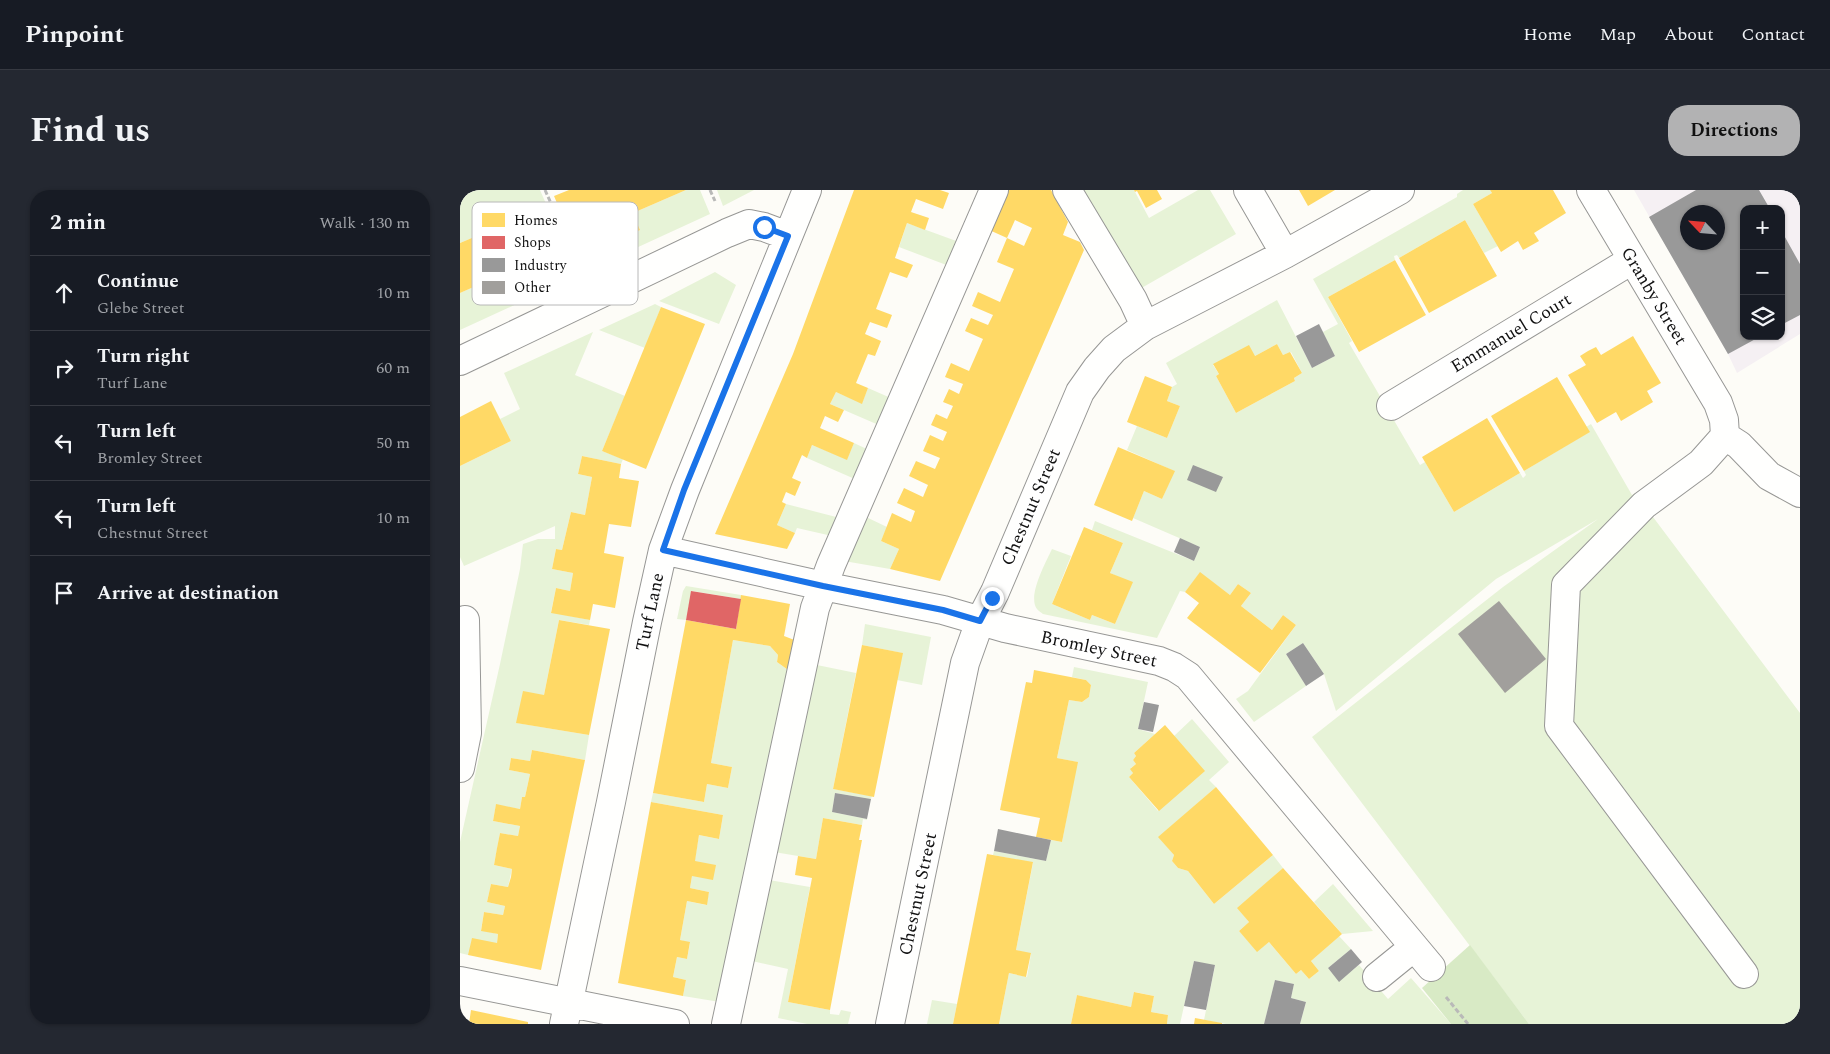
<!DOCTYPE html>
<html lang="en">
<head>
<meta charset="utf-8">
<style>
  :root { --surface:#171b24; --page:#242831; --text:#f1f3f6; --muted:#9ea1a6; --line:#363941; --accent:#b2b2b3 }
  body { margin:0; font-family:Spectral,serif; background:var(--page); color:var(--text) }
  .controls { position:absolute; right:15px; top:15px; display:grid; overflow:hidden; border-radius:10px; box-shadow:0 1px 4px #0004 }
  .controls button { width:45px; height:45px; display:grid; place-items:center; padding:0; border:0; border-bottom:1px solid var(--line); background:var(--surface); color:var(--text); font:25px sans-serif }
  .compass { position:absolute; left:1220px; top:15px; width:45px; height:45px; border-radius:50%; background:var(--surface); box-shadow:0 1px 4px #0004; rotate:296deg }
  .stop { position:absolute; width:15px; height:15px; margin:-11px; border:4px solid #1a73e8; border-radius:50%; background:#fff }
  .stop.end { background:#1a73e8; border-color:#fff; box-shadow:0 1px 5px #0008 }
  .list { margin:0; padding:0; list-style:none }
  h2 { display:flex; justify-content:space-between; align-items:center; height:65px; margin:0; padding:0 20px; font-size:21px }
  h2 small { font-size:16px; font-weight:400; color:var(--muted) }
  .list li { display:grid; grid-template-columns:32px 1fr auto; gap:15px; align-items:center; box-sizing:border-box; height:75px; padding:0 20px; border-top:1px solid var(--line) }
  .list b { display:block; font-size:19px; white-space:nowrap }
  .list p { margin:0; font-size:16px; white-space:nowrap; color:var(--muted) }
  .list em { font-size:16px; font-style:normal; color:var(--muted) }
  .icon { flex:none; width:28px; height:28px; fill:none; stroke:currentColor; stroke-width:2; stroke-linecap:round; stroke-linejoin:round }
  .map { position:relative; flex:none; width:1340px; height:834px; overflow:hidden; border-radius:20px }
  header { display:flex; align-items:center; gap:30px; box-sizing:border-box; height:70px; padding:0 25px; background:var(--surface); border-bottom:1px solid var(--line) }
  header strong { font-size:24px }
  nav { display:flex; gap:28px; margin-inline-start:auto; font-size:18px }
  .intro { display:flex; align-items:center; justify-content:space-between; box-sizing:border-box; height:120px; padding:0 30px }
  h1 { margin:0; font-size:35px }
  .button { padding:12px 22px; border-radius:20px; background:var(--accent); color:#111; font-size:18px; font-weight:700 }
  main { display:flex; gap:30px; padding:0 30px }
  aside { flex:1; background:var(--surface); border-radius:20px; box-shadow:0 1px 4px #0004 }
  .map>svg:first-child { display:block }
  .industrial { fill:#f5f0f3; fill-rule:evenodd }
  .green { fill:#e7f3d7; fill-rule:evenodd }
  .forest { fill:#d8eac5 }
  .homes { fill:#ffd966 }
  .shops { fill:#e06666 }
  .industry { fill:#999; fill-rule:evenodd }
  .building { fill:#a19f9c }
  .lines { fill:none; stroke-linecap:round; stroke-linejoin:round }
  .minor-casing { stroke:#979795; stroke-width:30 }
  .path { stroke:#b9b9b8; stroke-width:3; stroke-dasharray:5 2.5; stroke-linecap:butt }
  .minor { stroke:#fffffe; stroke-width:28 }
  .route { stroke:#1a73e8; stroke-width:6 }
  .labels { text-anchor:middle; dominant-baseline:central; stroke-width:5; stroke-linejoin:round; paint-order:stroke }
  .street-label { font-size:18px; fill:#111; stroke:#fff }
  .key { fill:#fff; stroke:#b8b8b8; stroke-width:1 }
  .key-label { font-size:14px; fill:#111 }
</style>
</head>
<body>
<header>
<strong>Pinpoint</strong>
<nav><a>Home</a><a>Map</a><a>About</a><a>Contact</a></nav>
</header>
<div class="intro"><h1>Find us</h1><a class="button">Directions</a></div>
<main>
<aside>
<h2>2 min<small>Walk · 130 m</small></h2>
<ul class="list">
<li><svg class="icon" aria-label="ahead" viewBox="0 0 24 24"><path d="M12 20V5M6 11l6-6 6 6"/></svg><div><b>Continue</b><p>Glebe Street</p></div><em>10 m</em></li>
<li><svg class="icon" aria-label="right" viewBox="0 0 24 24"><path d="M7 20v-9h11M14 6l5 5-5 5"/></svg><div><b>Turn right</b><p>Turf Lane</p></div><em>60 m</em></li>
<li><svg class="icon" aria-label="left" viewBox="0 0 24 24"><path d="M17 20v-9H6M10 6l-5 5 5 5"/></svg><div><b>Turn left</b><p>Bromley Street</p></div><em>50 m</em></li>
<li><svg class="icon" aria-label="left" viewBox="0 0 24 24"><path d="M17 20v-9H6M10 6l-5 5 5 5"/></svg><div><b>Turn left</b><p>Chestnut Street</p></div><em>10 m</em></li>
<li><svg class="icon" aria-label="arrive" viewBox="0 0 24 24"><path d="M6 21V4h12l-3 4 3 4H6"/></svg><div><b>Arrive at destination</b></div></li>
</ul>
</aside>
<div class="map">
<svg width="1340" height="834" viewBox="0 0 1340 834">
  <rect width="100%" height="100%" fill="#fdfcf7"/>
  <path class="industrial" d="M 1174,0 L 1340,0 L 1340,144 L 1277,183 L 1268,164 ZM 1284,19 L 1321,19 L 1321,146 L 1284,146 ZM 1228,22 L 1258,22 L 1258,52 L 1228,52 Z"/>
  <path class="green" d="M 16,0 L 80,0 L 87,16 L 0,53 L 0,7 Z
    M 226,0 L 240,0 L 250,24 L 126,81 L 112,49 L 153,32 L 161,48 L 180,40 L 173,23 Z
    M 257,0 L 294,0 L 263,16 Z
    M 621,0 L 674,0 L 689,28 L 738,0 L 750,0 L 776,44 L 678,100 Z
    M 1003,0 L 1030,0 L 1032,3 L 1013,14 L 1038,56 L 1024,63 L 1005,30 L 939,68 L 937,65 L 934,66 L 935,70 L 868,107 L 892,151 L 889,153 L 960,275 L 965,272 L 994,322 L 1060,283 L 1063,288 L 1066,285 L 1064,281 L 1129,242 L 1126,237 L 1131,234 L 1172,305 L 1175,303 L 1340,523 L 1340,834 L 1069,834 L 852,547 L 1043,397 L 1138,329 L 1036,389 L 876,521 L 864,484 L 843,453 L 826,464 L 846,496 L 794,532 L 776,509 L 788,501 L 836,435 L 823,425 L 812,440 L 781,416 L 791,403 L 778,394 L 770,405 L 740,383 L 725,402 L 720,401 L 697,448 L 583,424 C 581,422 578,421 577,419 C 567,406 586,372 592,359 L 611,366 L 592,414 L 630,430 L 632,425 L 655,434 L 672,393 L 650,383 L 663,353 L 632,340 L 635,331 L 734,371 L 740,357 L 673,328 L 684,301 L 702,309 L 714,281 L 667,260 L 677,236 L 707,248 L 720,216 L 707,211 L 712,197 L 717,194 L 706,173 L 817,110 L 852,178 L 875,166 L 863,142 L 878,134 L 853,89 L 997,7 L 997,4 ZM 817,154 L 823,165 L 831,162 L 842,183 L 834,188 L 835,191 L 776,223 L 756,186 L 759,184 L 753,175 L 795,166 Z
    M 447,33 L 499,52 L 489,76 L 439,57 Z
    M 105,57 L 118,86 L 0,140 L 0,103 Z
    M 255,82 L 276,95 L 259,134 L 199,111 Z
    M 195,114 L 201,117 L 185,158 L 139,140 Z
    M 133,142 L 115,185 L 165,206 L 142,261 L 163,269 L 161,274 L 122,266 L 118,284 L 132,287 L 125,325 L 111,322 L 102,360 L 96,359 L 92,379 L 113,383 L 110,401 L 96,398 L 91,422 L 130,430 L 129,435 L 99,430 L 84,505 L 57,533 L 129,545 L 125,570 L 72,560 L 70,571 L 51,568 L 49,580 L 70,584 L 65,607 L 62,607 L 60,619 L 36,615 L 33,631 L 60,636 L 58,646 L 40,643 L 34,675 L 52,679 L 48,697 L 31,694 L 27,712 L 45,716 L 43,725 L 24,722 L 21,740 L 38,744 L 37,753 L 8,765 L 0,763 L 0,652 L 40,474 L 60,379 L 63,354 L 78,349 L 95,349 L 95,336 L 4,376 L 0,367 L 0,276 L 51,251 L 40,229 L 60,219 L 44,183 Z
    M 408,198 L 433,209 L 421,236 L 370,214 L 376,202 L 402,213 Z
    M 394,253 L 411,261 L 397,290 L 347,268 L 352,255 L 387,269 Z
    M 326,314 L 380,328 L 372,346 L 337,338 L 335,343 L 317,335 Z
    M 404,326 L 427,337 L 421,351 L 439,359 L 430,379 L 384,371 Z
    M 226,396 L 281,405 L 281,409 L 232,401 L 226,430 L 217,429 L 223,401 Z
    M 405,434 L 471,447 L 462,495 L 437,490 L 442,463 L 402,455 Z
    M 273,450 L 310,456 L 318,465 L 317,472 L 331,482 L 260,812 L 223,806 L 226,790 L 213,787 L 217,767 L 227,769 L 230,753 L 220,750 L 227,711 L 246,715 L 249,702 L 230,698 L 239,645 L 259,649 L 263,625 L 191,612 L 193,603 L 244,612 L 247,594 L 268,598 L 272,577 L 251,573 Z
    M 352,474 L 396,483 L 373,599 L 412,606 L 411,609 L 375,603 L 372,622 L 407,629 L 407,630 L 403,629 L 402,635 L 363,628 L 356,669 L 314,662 Z
    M 614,477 L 688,492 L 678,539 L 695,544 L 674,563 L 676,566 L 673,570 L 676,574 L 671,578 L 673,583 L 669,587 L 698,621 L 714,546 L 732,529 L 769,572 L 749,590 L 756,597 L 699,647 L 714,665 L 712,671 L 718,678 L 728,681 L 754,714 L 813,665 L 823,678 L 778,718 L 789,732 L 779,741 L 797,761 L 809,752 L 836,784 L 841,780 L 849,789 L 859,781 L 851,771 L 879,746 L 891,759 L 868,778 L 879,791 L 899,775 L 928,809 L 951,788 L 991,834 L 840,834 L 846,812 L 831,808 L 834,794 L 815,790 L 804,834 L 766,834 L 744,830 L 755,776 L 734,771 L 720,834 L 707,834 L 708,825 L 691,822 L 694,806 L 675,802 L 671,817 L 617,805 L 611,834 L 539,834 L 549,783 L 567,787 L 571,764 L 556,760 L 573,673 L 533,665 L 534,661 L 586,671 L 591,650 L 602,652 L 617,572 L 597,568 L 609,510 L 622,512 L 629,507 L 631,495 L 626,490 L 612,487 Z
    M 309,690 L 350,697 L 328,812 L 370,820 L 370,824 L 379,825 L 381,820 L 391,822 L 388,834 L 347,834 L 318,828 L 328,779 L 292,771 Z
    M 873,694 L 913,741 L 882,744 L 854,712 Z
    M 472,810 L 497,814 L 493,834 L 467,834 Z"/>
  <path class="forest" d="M 1010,755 L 1069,834 L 991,834 L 962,798 Z"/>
  <path class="homes" d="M 109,0 L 226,0 L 173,23 L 180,40 L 161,49 L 153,32 L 112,49 L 94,6 Z
    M 394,0 L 480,0 L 489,3 L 483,19 L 456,9 L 451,22 L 469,28 L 465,40 L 447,33 L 435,68 L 453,75 L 447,88 L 430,82 L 416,119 L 432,125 L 427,138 L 410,132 L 405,144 L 421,151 L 415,166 L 408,164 L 396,193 L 408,198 L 402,214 L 376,202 L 370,214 L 384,220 L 378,232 L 365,226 L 360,238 L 394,253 L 387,270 L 352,255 L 347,268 L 342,265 L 332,288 L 341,292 L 335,306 L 326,302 L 322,312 L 326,314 L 317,335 L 335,343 L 327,359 L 255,344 L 333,164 Z
    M 544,0 L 591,0 L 608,32 L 603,45 L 620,52 L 624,60 L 480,391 L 430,379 L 439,359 L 421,351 L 432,323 L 451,332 L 455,321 L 437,313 L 444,298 L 463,307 L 468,295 L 449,286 L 456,271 L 475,279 L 480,268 L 463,261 L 470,245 L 483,251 L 487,242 L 471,235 L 476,224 L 487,229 L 493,216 L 483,212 L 489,199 L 499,204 L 503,194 L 485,187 L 491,173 L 509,181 L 523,149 L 505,141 L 511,128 L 528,135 L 533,125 L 512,116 L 518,102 L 540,112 L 554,79 L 537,72 L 547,48 L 564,56 L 572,38 L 555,30 L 547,48 L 527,39 Z
    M 674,0 L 697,0 L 702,9 L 686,18 L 677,1 L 675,2 Z
    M 839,0 L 875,0 L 848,16 Z
    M 1030,0 L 1093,0 L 1106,23 L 1074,43 L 1079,51 L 1063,60 L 1058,51 L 1041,62 L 1013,14 L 1032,3 Z
    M 87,16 L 105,57 L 0,103 L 0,53 Z
    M 1005,30 L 1037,86 L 969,123 L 939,68 Z
    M 935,70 L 966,125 L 899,162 L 868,107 Z
    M 201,117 L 245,134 L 186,279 L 142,261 Z
    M 1173,146 L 1201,193 L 1187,201 L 1193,212 L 1161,231 L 1156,222 L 1137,233 L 1108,185 L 1126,175 L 1120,166 L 1128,161 L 1136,157 L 1141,165 Z
    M 817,154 L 823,165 L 830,162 L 842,183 L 834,188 L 835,191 L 776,223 L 756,186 L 759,184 L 753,174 L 789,155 L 795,166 Z
    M 685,186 L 712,197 L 707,211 L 720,216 L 707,248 L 667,232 Z
    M 1097,187 L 1130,242 L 1064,281 L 1031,226 Z
    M 31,211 L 51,251 L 0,276 L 0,227 Z
    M 1027,228 L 1060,283 L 994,322 L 962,267 Z
    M 658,257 L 715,281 L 702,309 L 684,301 L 672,331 L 634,315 Z
    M 122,266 L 161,274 L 159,288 L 179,291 L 171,337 L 149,334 L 144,363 L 164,367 L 155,418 L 133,414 L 130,430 L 91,423 L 96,398 L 110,401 L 113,383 L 92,379 L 96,359 L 102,360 L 111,322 L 125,325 L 132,287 L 118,284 Z
    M 624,337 L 663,353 L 650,383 L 673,392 L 655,434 L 632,425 L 630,430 L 592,414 Z
    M 740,382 L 770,405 L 778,394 L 791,403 L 781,416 L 812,440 L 823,425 L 836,435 L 800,483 L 727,428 L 739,413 L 725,402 Z
    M 281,405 L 330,414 L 324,446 L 337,451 L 331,482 L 317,472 L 318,465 L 310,456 L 273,450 L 251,573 L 272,577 L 268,598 L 247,594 L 244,612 L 193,603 L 226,430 L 276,439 Z
    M 99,430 L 150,439 L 129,545 L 56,533 L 63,501 L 84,505 Z
    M 402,455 L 443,463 L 414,607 L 373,599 Z
    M 574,480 L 626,490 L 631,495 L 629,507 L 622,512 L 609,510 L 597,568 L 618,572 L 602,652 L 576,647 L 580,628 L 540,620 L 566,492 L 572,493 Z
    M 705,535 L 745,581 L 699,621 L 669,587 L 673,583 L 670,579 L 676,574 L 673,570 L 676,566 L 674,563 Z
    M 72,560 L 125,570 L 81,780 L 8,765 L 12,748 L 37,753 L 38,744 L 21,741 L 24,722 L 43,725 L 45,716 L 27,712 L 31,694 L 48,697 L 51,687 L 52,679 L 34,675 L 37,658 L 40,643 L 58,646 L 60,636 L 33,631 L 36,614 L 60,619 L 62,607 L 65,607 L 70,584 L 49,580 L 51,568 L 70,571 Z
    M 756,597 L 813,665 L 754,714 L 728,681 L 718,678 L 712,671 L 714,665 L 698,647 Z
    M 191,612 L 263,625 L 259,649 L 239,645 L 235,671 L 256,675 L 253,690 L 232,686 L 230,698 L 249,702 L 247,715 L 227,711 L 220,750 L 230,752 L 227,769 L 217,767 L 213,787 L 226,790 L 223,806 L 158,793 Z
    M 363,628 L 402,635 L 399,650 L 402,650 L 370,820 L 328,812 L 352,688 L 335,685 L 338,666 L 356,669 Z
    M 527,664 L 573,672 L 556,760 L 571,763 L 566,787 L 549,783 L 539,834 L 493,834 Z
    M 823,678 L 882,744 L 851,771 L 859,781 L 849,789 L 841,780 L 836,784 L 809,752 L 797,762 L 779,741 L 789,732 L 777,718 Z
    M 674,802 L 694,806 L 691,822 L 708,825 L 707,834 L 611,834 L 617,805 L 671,817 Z
    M 11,820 L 68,832 L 68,834 L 9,834 Z
    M 735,828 L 762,833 L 762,834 L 734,834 Z"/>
  <path class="shops" d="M 231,401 L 281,409 L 276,439 L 226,430 Z"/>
  <path class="industry" d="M 1236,0 L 1299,0 L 1310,19 L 1284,19 L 1284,146 L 1301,146 L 1268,164 L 1189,27 ZM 1228,22 L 1258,22 L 1258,52 L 1228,52 Z
    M 1321,40 L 1340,74 L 1340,125 L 1321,135 Z
    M 859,134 L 875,166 L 852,178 L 836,146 Z
    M 733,275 L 763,287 L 756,302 L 727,290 Z
    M 720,348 L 740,357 L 734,371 L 714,362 Z
    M 843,453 L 864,484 L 846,496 L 826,464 Z
    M 684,512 L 699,515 L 693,542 L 678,539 Z
    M 375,603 L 411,609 L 407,629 L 372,622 Z
    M 538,639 L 591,650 L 586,671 L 534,661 Z
    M 891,759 L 902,772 L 879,792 L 868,778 Z
    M 734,771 L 755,775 L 746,820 L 724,816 Z
    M 815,790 L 834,794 L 831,808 L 846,812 L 840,834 L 804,834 Z"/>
  <path class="building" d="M 1039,411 L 1086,469 L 1045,503 L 998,444 Z"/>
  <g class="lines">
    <g class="minor-casing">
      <path id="minor" d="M 607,0 L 673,110 L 685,136
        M 788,0 L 825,64
        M 1131,0 L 1258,213 L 1264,230 L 1265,246 L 1241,273 L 1184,315 L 1106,395 L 1099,536 L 1284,784
        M 0,171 L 267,43 L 289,34 L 304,37 L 328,46
        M 931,216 L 1172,70
        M 1265,246 L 1279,255 L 1309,286 L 1340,303
        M 203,360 L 363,396 L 483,420 L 545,438 L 699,471 L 714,477 L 728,486 L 971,777
        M 0,578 L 7,543 L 5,430
        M 917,787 L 954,757
        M 0,791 L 215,834
        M 104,834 L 151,612 L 187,432 L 203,360 L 225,300 L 347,0
        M 266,834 L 355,418 L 371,375 L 534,0
        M 430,834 L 505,473 L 520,431 L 535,402 L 620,202 L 637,178 L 654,159 L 685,136 L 825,64 L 940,0"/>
    </g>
    <path class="path" d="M 85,0 L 119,75
      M 250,0 L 255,11
      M 0,1 L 2,0
      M 986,807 L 1008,834"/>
    <use href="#minor" class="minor"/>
  </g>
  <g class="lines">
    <path class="route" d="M 304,37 L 328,46 L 224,300 L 203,360 L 363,396 L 483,420 L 520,431 L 532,408"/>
  </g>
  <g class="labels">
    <g class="street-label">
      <text transform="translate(1194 106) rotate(59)">Granby Street</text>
      <text transform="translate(1051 143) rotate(-31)">Emmanuel Court</text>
      <text transform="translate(571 317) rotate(-67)">Chestnut Street</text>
      <text transform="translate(190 422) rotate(-78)">Turf Lane</text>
      <text transform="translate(639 459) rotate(12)">Bromley Street</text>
      <text transform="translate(458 704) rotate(-78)">Chestnut Street</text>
    </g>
  </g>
  <rect x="12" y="12" width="166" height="103" rx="8" class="key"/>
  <rect x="22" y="23" width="23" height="14" fill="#ffd966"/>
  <rect x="22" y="46" width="23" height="13" fill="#e06666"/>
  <rect x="22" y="68" width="23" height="14" fill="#999"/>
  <rect x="22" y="91" width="23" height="13" fill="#a19f9c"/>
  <g class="key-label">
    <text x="54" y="35">Homes</text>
    <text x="54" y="57">Shops</text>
    <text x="54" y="80">Industry</text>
    <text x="54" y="102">Other</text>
  </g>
</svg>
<div class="controls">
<button>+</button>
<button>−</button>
<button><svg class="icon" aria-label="layers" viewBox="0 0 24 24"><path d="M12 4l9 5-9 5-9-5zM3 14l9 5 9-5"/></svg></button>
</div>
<svg class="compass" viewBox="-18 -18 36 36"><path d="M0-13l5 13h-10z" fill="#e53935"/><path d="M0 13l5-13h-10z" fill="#9ea1a6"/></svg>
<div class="stop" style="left:304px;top:37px"></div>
<div class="stop end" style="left:532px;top:408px"></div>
</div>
</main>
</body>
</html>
